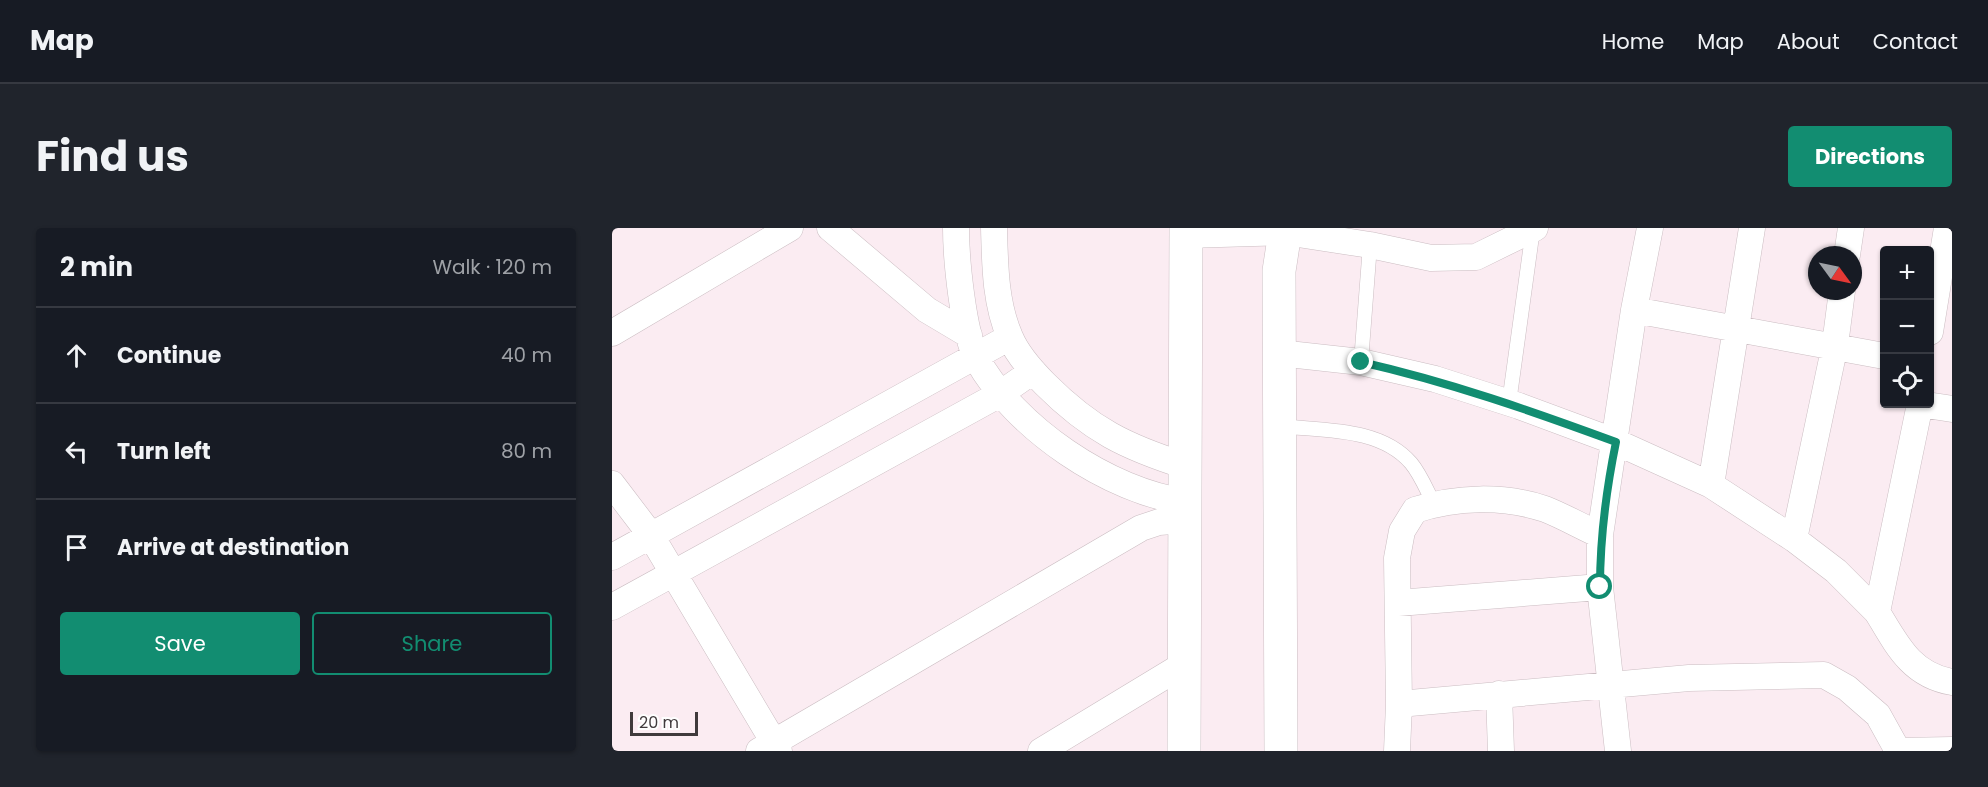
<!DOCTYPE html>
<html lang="en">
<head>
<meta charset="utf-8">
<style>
  :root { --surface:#171b24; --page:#20242c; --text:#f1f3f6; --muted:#9ea1a6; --line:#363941; --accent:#128d71 }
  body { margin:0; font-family:Poppins,sans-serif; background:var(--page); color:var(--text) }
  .controls { position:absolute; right:18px; top:18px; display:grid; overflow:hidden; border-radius:6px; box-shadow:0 2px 4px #0004 }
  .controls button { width:54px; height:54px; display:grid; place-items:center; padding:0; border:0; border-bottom:2px solid var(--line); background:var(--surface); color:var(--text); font:30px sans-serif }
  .compass { position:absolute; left:1196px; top:18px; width:54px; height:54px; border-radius:50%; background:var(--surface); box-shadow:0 2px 4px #0004; rotate:123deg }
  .scale { position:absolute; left:18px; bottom:15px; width:68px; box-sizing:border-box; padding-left:6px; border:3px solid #403a3c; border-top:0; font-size:16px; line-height:21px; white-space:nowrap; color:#403a3c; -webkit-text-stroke:4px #fefefe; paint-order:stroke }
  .stop { position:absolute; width:18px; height:18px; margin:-14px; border:4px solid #128d71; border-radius:50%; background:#fff }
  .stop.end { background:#128d71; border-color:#fff; box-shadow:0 2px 6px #0008 }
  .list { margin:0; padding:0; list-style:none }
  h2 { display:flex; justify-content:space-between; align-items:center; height:78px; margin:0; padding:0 24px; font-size:26px }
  h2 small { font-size:20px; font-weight:400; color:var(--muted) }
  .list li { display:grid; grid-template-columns:39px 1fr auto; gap:18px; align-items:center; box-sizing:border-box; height:96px; padding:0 24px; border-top:2px solid var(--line) }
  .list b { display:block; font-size:22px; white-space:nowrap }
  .list em { font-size:20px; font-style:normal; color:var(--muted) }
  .actions { display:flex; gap:12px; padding:18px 24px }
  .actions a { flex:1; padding:14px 0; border:2px solid var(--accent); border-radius:6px; text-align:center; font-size:21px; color:var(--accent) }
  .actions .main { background:var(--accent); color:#fff }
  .icon { flex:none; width:33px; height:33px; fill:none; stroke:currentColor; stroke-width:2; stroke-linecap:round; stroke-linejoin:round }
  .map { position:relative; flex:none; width:1340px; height:523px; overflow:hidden; border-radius:6px }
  header { display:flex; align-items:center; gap:36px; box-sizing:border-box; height:84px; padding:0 30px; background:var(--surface); border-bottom:2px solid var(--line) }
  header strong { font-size:28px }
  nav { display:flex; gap:33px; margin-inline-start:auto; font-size:21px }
  .intro { display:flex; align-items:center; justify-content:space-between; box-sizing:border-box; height:144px; padding:0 36px }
  h1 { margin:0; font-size:42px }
  .button { padding:15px 27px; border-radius:6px; background:var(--accent); color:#fff; font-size:21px; font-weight:700 }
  main { display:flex; gap:36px; padding:0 36px }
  aside { flex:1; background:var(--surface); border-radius:6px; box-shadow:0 2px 4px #0004 }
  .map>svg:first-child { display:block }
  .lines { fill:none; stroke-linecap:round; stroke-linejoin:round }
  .lane-casing { stroke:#cbbdc2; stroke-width:15 }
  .street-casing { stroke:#cbbdc2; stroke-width:27 }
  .secondary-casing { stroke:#cbbdc2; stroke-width:34 }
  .lane { stroke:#fff; stroke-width:14 }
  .street { stroke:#fff; stroke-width:26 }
  .secondary { stroke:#fff; stroke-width:33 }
  .route { stroke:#128d71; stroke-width:8 }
</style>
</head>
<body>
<header>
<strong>Map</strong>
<nav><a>Home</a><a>Map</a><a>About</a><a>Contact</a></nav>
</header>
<div class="intro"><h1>Find us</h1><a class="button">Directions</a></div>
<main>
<aside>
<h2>2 min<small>Walk · 120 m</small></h2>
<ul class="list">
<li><svg class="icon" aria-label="ahead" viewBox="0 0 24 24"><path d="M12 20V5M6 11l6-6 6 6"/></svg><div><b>Continue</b></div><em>40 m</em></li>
<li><svg class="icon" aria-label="left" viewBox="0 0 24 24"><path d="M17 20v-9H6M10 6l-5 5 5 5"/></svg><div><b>Turn left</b></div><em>80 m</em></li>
<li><svg class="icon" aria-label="arrive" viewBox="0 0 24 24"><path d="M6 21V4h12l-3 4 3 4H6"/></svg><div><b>Arrive at destination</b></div></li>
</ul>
<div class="actions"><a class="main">Save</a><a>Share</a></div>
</aside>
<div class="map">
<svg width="1340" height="523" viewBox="0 0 1340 523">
  <rect width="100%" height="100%" fill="#fbecf2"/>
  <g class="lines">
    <g class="lane-casing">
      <path id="lane" d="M 749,134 L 758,17
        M 897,175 L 921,1
        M 668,198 C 711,203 768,199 799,235 C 809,247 815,263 822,276"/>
    </g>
    <g class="street-casing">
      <path id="street" d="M 218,0 L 315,82 L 357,107
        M 344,0 C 344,30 351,105 365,131 C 402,199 497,264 575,274
        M 382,0 C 383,36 383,75 398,109 C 405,126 420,143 433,156 C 479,202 514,219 574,238
        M 574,7 L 673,4 L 758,17 L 819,30 L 864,29 L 923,0
        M 1235,27 L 1239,0
        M 1022,82 L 1272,128
        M 1318,104 L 1335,0
        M 0,105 L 178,0
        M 667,125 L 749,134 L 823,151 L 907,178 L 1004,214 L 1099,257 L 1182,311 L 1224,343 L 1265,384
        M 1308,176 L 1265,384 C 1285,417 1299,447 1340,454
        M 1308,176 L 1340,181
        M 0,256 L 38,306 L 167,523
        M 1099,257 L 1140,0
        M 1182,311 L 1223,117 L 1230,63
        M 0,329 L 398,109
        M 786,375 L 988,359
        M 0,379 L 388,166 L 421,143
        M 887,466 L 889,523
        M 787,476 L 1077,450 L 1212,447 L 1235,460 L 1266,487 L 1286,523
        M 147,523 L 529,300 L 547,294 L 574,292
        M 429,523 L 571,437
        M 785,523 L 787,476 L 785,330 L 790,303 L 803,282 C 844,269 891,267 933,281 C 951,288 970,299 988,307
        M 1006,523 L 988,359 L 988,307 L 1022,82 L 1038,0
        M 1288,523 L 1340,522"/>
    </g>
    <g class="secondary-casing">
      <path id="secondary" d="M 572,523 L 574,0
        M 669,523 L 667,43 L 673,4 L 677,0"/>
    </g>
    <use href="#lane" class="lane"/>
    <use href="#street" class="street"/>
    <use href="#secondary" class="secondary"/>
  </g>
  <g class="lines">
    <path class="route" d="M 749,134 C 837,154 920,183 1004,214 C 994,263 988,309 988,359"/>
  </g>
</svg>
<div class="controls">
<button>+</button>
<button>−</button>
<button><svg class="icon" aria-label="locate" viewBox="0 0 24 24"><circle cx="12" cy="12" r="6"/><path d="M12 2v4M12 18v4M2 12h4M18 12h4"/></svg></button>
</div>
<svg class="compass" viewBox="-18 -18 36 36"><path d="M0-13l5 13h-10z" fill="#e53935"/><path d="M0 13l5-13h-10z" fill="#9ea1a6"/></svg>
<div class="scale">20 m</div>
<div class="stop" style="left:988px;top:359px"></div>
<div class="stop end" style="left:749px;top:134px"></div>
</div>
</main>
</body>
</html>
